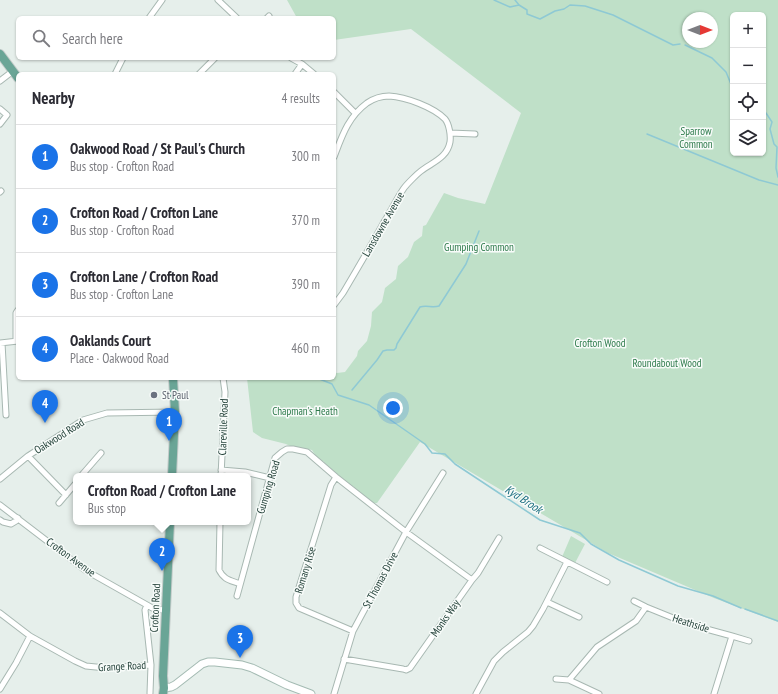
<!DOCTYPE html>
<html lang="en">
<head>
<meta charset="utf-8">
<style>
  :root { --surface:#fff; --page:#f7f7f7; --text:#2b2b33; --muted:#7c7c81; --line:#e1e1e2; --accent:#1a73e8 }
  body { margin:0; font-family:"PT Sans Narrow",sans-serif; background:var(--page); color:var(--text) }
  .controls { position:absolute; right:12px; top:12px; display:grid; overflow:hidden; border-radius:6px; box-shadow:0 1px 3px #0004 }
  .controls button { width:36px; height:36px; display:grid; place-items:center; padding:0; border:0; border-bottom:1px solid var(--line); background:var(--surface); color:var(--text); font:20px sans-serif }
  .compass { position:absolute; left:682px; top:12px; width:36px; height:36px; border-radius:50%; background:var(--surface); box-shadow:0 1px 3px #0004; rotate:90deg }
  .you { position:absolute; left:393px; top:408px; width:14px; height:14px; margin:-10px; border:3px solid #fff; border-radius:50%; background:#1a73e8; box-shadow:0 0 0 6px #1a73e833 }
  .badge { display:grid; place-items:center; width:26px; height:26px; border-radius:50%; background:var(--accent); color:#fff; font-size:13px; font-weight:700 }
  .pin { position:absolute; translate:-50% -33px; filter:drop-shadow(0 1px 2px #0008) }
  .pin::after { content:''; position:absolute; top:21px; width:14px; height:12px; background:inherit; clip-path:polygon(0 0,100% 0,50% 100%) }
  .popup { position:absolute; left:73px; top:473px; width:178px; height:52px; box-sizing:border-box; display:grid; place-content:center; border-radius:6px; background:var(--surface); filter:drop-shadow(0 1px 3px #0005); font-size:13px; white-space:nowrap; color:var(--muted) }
  .popup b { font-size:15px; color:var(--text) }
  .popup::after { content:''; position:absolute; left:50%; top:100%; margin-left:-8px; border:8px solid transparent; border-top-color:var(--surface) }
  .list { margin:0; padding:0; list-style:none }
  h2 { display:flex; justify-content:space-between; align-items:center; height:52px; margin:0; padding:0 16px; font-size:17px }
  h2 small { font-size:13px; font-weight:400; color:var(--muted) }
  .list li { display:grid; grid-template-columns:26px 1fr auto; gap:12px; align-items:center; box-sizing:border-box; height:64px; padding:0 16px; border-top:1px solid var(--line) }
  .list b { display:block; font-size:15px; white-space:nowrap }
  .list p { margin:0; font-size:13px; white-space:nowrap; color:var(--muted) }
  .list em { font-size:13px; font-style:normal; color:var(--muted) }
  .icon { flex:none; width:22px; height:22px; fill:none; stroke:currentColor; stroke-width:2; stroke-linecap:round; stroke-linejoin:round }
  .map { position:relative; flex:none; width:778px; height:694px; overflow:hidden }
  .search { position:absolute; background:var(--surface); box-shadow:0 1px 3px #0004; left:16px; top:16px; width:320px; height:44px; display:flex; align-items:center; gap:10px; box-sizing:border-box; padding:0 14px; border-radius:6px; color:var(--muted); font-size:15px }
  .panel { position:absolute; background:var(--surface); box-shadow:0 1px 3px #0004; left:16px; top:72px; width:320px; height:308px; border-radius:6px }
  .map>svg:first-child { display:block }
  .green { fill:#bfe0c8; fill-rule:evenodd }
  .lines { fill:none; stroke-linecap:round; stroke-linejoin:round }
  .stream { stroke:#8ec9d4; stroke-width:1.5 }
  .street-casing { stroke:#a8b8b2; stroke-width:7 }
  .secondary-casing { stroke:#a4bbb3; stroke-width:9 }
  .primary-casing { stroke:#c2cac8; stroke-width:10 }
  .street { stroke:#fff; stroke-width:5 }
  .secondary { stroke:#fff; stroke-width:7 }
  .primary { stroke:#6aa596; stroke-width:8 }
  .worship-dot { fill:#6b7280; stroke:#f7fbf9; stroke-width:1.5 }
  .labels { text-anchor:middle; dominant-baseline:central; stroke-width:3; stroke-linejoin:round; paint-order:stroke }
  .park-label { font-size:11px; fill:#2d7a4b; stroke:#f7fbf9 }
  .street-label { font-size:11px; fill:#24423a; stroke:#f7fbf9 }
  .worship-label { font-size:11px; fill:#5b616d; stroke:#f7fbf9; text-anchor:start }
  .water-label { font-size:12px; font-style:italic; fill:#1c6f80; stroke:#f7fbf9 }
</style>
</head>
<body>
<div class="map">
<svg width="778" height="694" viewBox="0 0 778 694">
  <rect width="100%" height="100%" fill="#e6efeb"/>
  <path class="green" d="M 287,0 L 778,0 L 778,622 L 714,598 L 608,553 L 420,442 L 377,503 L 371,503 L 355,490 L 354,487 L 353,486 L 350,487 L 336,476 L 336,474 L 332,472 C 331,469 325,463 323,461 L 321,461 C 318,458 314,454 312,450 L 290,446 L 286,444 L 262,438 L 253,432 L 247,378 L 334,378 L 334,372 L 337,373 L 345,372 L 357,356 L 358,351 L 367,341 L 371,326 L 372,312 L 382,302 L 385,288 L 396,279 L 398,266 L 408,257 L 414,242 L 422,236 L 423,226 L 426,225 L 444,193 L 458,198 L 485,204 L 521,113 L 411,29 L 334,40 L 334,18 L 297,18 ZM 733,15 L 763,15 L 763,153 L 733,153 ZM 688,18 L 712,18 L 712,42 L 688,42 Z
    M 571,536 L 585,544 L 575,563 L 562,557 Z"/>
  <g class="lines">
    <path class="stream" d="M 494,0 L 510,7 L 519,5 L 527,10 L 527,14 L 540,19 L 555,11 L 564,9 L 570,5 L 585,6 L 613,15 L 673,45 L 680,44
      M 515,0 L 519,5
      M 685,45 L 712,58 L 726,72 L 733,89
      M 763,113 L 766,113 L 772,122 L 770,129 L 774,144 L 777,147 L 776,168 L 778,177
      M 647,134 L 759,180 L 778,185
      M 317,378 L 332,384 L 338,395 L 369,405 L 425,444 L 432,453 L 445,454 L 455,464 L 540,520 L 580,533 L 591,544 L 619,560 L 678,586 L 713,596 L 741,608
      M 352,390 L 377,360 L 383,351 L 387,350 L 394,350 L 396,348 L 397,344 L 420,307 C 426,305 433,308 439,306 L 466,264 L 479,231
      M 745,609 L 778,621"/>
    <g class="street-casing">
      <path id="street" d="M 218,0 L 237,18
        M 149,18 L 162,0
        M 267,18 L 269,16
        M 291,58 L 302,64 L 314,74
        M 115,74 L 123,58
        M 199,74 L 215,58
        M 295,74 L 302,64
        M 0,81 L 13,71
        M 334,92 L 355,113
        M 0,109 L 7,115 L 0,124
        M 450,133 L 475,134
        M 334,157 C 342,136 348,117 367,103 C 373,99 382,96 389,96 C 406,97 433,107 445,119 C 449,124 451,135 450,142 C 447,158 433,162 421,171 C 417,174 407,184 404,188 C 397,198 391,211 384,222 C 371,246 357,269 343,293 L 334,305
        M 0,192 L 1,191
        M 16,341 L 16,313 L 18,310
        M 0,343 L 18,341
        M 2,343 L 6,415
        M 28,456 L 66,495
        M 221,470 L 245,472 L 270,478
        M 81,476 L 101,453
        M 221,476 L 225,392 L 223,378
        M 336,477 L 331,485 L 296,597 L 296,603 L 299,608 L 353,631
        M 0,479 L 28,456 L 83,420 L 107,413 L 175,412
        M 59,503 L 76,483
        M 0,505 L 85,570 L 147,605 L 154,609 L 165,610
        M 0,520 L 3,522 L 11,524 L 16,521 L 18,518
        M 220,522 L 219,570 C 224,580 230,580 240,584
        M 540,548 L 607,582
        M 472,580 L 478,573 L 499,538
        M 237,596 L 275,458 L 282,452 L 287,449 L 293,449 L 307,452 L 336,477 L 406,532 L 472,580 L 410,668 L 406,670 L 403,669 L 344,659
        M 634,601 L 646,607 L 688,624 L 732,636 L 749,641
        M 547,602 L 579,617
        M 147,605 L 145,610 L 151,665 L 150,693
        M 0,613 L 30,636 L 75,661 L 86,666 L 106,668 L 151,665
        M 556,679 L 569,680 L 599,694
        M 569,680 L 597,647 L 636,621 L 646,607
        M 0,689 L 16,663 L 30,636
        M 334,694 L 353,631 L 406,532 L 443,473
        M 476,694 L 494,661 L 503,652 L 528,632 L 533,626 L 543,609 L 567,562
        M 714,694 L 732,636"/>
    </g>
    <g class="secondary-casing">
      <path id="secondary" d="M 164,688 L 171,687 L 175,685 L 202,664 L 208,662 L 215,662 L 242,665 L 252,668 L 287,685 L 311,694"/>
    </g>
    <g class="primary-casing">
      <path id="primary" d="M 0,54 L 18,78
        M 172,476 L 175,412 L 173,378
        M 163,694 L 164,688 L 163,676 L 170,522"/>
    </g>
    <use href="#street" class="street"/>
    <use href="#secondary" class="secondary"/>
    <use href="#primary" class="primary"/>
  </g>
  <circle class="worship-dot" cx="154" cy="395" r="4"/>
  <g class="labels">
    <g class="park-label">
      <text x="696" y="131">Sparrow<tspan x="696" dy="13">Common</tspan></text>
      <text x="479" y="247">Gumping Common</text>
      <text x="600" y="343">Crofton Wood</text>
      <text x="667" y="363">Roundabout Wood</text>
      <text x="305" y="411">Chapman's Heath</text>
    </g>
    <g class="street-label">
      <text transform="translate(383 224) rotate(-60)">Lansdowne Avenue</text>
      <text transform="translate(223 427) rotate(-88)">Clareville Road</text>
      <text transform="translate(59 436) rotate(-32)">Oakwood Road</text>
      <text transform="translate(268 487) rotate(-73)">Gumping Road</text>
      <text transform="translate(71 557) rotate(36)">Crofton Avenue</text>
      <text transform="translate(305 570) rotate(-73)">Romany Rise</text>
      <text transform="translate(380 580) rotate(-62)">St Thomas Drive</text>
      <text transform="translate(155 608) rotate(-87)">Crofton Road</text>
      <text transform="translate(445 618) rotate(-55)">Monks Way</text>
      <text transform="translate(691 623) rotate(18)">Heathside</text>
      <text transform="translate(122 666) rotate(-3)">Grange Road</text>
    </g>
    <g class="worship-label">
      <text x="162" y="395">St Paul</text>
    </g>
    <g class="water-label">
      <text transform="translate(524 499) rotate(33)">Kyd Brook</text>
    </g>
  </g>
</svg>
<div class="controls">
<button>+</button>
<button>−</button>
<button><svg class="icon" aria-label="locate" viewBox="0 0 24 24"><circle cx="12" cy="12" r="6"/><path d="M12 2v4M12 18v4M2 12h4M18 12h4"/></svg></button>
<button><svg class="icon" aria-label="layers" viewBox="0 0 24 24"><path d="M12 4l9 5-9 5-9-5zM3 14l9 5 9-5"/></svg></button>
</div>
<svg class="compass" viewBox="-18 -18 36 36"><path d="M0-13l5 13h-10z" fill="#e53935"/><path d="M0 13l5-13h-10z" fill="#7c7c81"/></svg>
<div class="you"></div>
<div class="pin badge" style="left:169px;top:441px">1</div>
<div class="pin badge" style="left:162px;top:571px">2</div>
<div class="popup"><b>Crofton Road / Crofton Lane</b>Bus stop</div>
<div class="pin badge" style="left:240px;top:658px">3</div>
<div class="pin badge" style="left:45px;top:423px">4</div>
<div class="search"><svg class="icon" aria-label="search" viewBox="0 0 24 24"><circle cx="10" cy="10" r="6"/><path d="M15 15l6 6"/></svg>Search here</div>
<section class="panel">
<h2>Nearby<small>4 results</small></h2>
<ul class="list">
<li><span class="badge">1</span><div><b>Oakwood Road / St Paul's Church</b><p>Bus stop · Crofton Road</p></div><em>300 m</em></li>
<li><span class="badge">2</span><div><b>Crofton Road / Crofton Lane</b><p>Bus stop · Crofton Road</p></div><em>370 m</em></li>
<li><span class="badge">3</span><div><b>Crofton Lane / Crofton Road</b><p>Bus stop · Crofton Lane</p></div><em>390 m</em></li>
<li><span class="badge">4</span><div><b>Oaklands Court</b><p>Place · Oakwood Road</p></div><em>460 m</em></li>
</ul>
</section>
</div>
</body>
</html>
